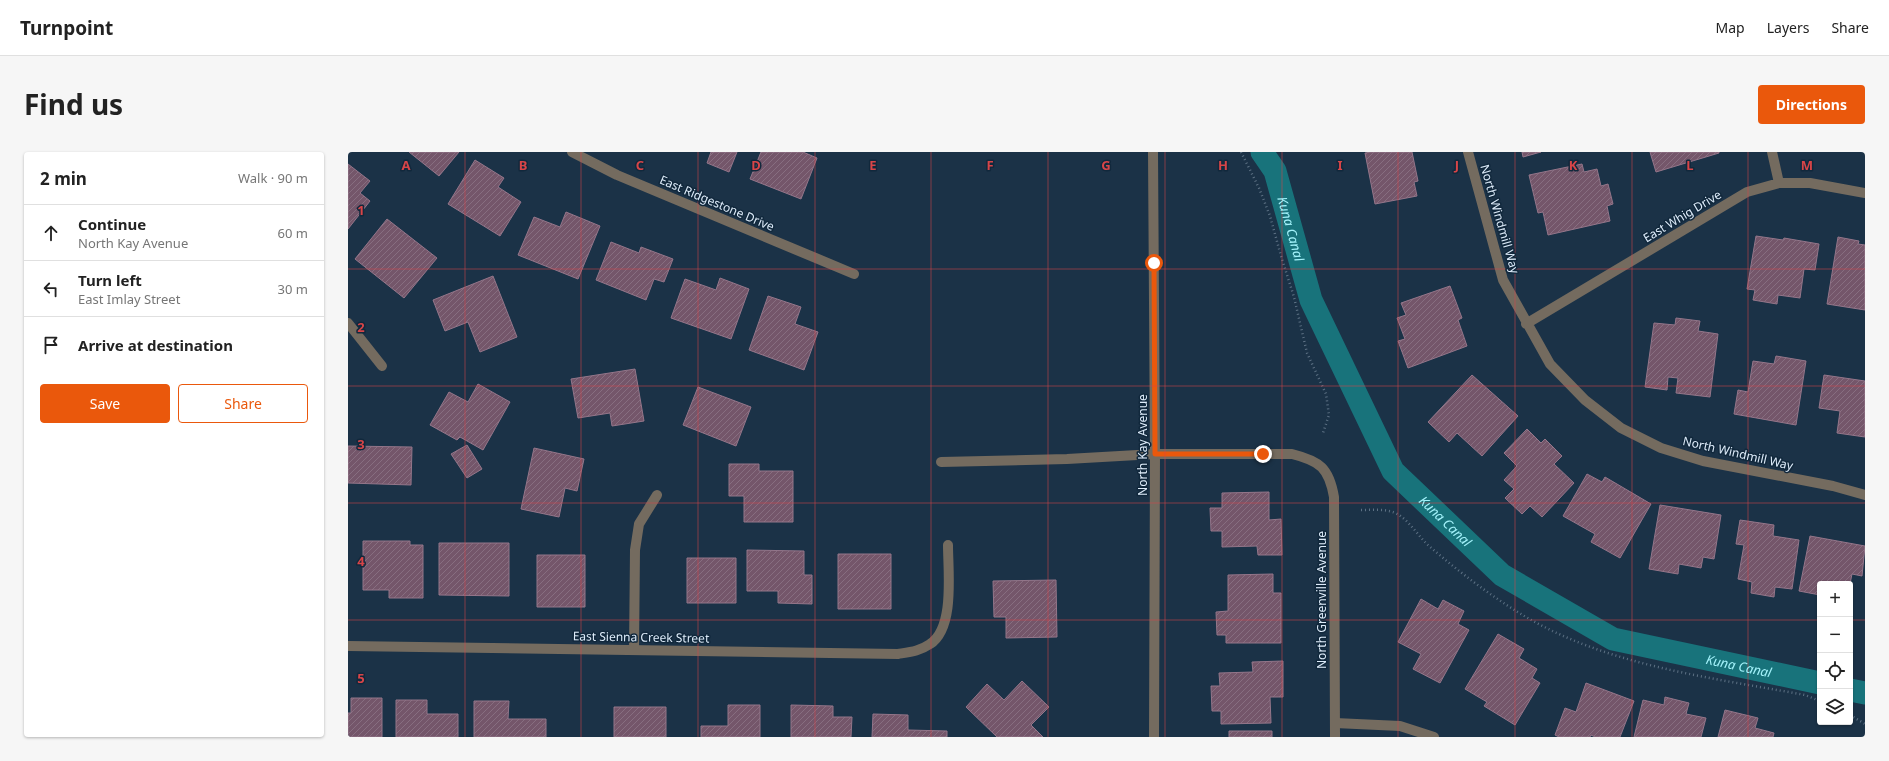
<!DOCTYPE html>
<html lang="en">
<head>
<meta charset="utf-8">
<style>
  :root { --surface:#fff; --page:#f6f6f6; --text:#222; --muted:#767676; --line:#e0e0e0; --accent:#ea580c }
  body { margin:0; font-family:"Noto Sans",sans-serif; background:var(--page); color:var(--text) }
  .controls { position:absolute; right:12px; bottom:12px; display:grid; overflow:hidden; border-radius:4px; box-shadow:0 1px 3px #0004 }
  .controls button { width:36px; height:36px; display:grid; place-items:center; padding:0; border:0; border-bottom:1px solid var(--line); background:var(--surface); color:var(--text); font:20px sans-serif }
  .stop { position:absolute; width:12px; height:12px; margin:-9px; border:3px solid #ea580c; border-radius:50%; background:#fff }
  .stop.end { background:#ea580c; border-color:#fff; box-shadow:0 1px 4px #0008 }
  .list { margin:0; padding:0; list-style:none }
  h2 { display:flex; justify-content:space-between; align-items:center; height:52px; margin:0; padding:0 16px; font-size:17px }
  h2 small { font-size:13px; font-weight:400; color:var(--muted) }
  .list li { display:grid; grid-template-columns:26px 1fr auto; gap:12px; align-items:center; box-sizing:border-box; height:56px; padding:0 16px; border-top:1px solid var(--line) }
  .list b { display:block; font-size:15px; white-space:nowrap }
  .list p { margin:0; font-size:13px; white-space:nowrap; color:var(--muted) }
  .list em { font-size:13px; font-style:normal; color:var(--muted) }
  .actions { display:flex; gap:8px; padding:12px 16px }
  .actions a { flex:1; padding:9px 0; border:1px solid var(--accent); border-radius:4px; text-align:center; font-size:14px; color:var(--accent) }
  .actions .main { background:var(--accent); color:#fff }
  .icon { flex:none; width:22px; height:22px; fill:none; stroke:currentColor; stroke-width:2; stroke-linecap:round; stroke-linejoin:round }
  .map { position:relative; flex:none; width:1517px; height:585px; overflow:hidden; border-radius:4px }
  header { display:flex; align-items:center; gap:24px; box-sizing:border-box; height:56px; padding:0 20px; background:var(--surface); border-bottom:1px solid var(--line) }
  header strong { font-size:19px }
  nav { display:flex; gap:22px; margin-inline-start:auto; font-size:14px }
  .intro { display:flex; align-items:center; justify-content:space-between; box-sizing:border-box; height:96px; padding:0 24px }
  h1 { margin:0; font-size:28px }
  .button { padding:10px 18px; border-radius:4px; background:var(--accent); color:#fff; font-size:14px; font-weight:700 }
  main { display:flex; gap:24px; padding:0 24px }
  aside { flex:1; background:var(--surface); border-radius:4px; box-shadow:0 1px 3px #0004 }
  .map>svg:first-child { display:block }
  .lines { fill:none; stroke-linecap:round; stroke-linejoin:round }
  .canal { stroke:#18737b; stroke-width:23 }
  .building { fill:url(#building-hatch); stroke:#94768a }
  .path { stroke:#5d7184; stroke-width:2.5; stroke-dasharray:1 3; stroke-linecap:butt }
  .service { stroke:#746b5f; stroke-width:10 }
  .minor { stroke:#746b5f; stroke-width:10 }
  .route { stroke:#ea580c; stroke-width:5 }
  .grid { fill:none; stroke:#d74548; stroke-width:1; stroke-opacity:0.55 }
  .labels { text-anchor:middle; dominant-baseline:central; stroke-width:3; stroke-linejoin:round; paint-order:stroke }
  .street-label { font-size:12px; fill:#deecfa; stroke:#11283c }
  .water-label { font-size:13px; font-style:italic; fill:#a3f2fa; stroke:#11283c }
  .grid-label { font-size:13px; text-anchor:middle; font-weight:bold; fill:#d74548; stroke:#11283c; stroke-width:3; stroke-linejoin:round; paint-order:stroke }
</style>
</head>
<body>
<header>
<strong>Turnpoint</strong>
<nav><a>Map</a><a>Layers</a><a>Share</a></nav>
</header>
<div class="intro"><h1>Find us</h1><a class="button">Directions</a></div>
<main>
<aside>
<h2>2 min<small>Walk · 90 m</small></h2>
<ul class="list">
<li><svg class="icon" aria-label="ahead" viewBox="0 0 24 24"><path d="M12 20V5M6 11l6-6 6 6"/></svg><div><b>Continue</b><p>North Kay Avenue</p></div><em>60 m</em></li>
<li><svg class="icon" aria-label="left" viewBox="0 0 24 24"><path d="M17 20v-9H6M10 6l-5 5 5 5"/></svg><div><b>Turn left</b><p>East Imlay Street</p></div><em>30 m</em></li>
<li><svg class="icon" aria-label="arrive" viewBox="0 0 24 24"><path d="M6 21V4h12l-3 4 3 4H6"/></svg><div><b>Arrive at destination</b></div></li>
</ul>
<div class="actions"><a class="main">Save</a><a>Share</a></div>
</aside>
<div class="map">
<svg width="1517" height="585" viewBox="0 0 1517 585">
  <defs>
    <pattern id="building-hatch" width="6" height="6" patternUnits="userSpaceOnUse"><rect width="6" height="6" fill="#74566a"/><path d="M-1 1l2-2M0 6l6-6M5 7l2-2" fill="none" stroke="#876e80"/></pattern>
  </defs>
  <rect width="100%" height="100%" fill="#1b3247"/>
  <g class="lines">
    <g class="canal">
      <path id="s1" d="M 914,0 L 927,19 L 963,148 L 1045,319 L 1154,423 L 1265,487 L 1472,531"/>
      <path d="M 1502,538 L 1517,541"/>
    </g>
  </g>
  <path class="building" d="M 61,0 L 111,0 L 91,24 Z
    M 363,0 L 389,0 L 381,20 L 359,11 Z
    M 413,0 L 455,0 L 469,6 L 453,47 L 402,27 Z
    M 1023,0 L 1064,0 L 1070,29 L 1066,30 L 1069,44 L 1027,52 L 1017,1 Z
    M 1174,0 L 1193,0 L 1175,5 Z
    M 1302,0 L 1371,0 L 1371,1 L 1308,20 Z
    M 127,8 L 156,26 L 150,35 L 173,50 L 152,84 L 100,52 Z
    M 0,12 L 22,29 L 12,41 L 22,49 L 0,77 Z
    M 1234,12 L 1236,20 L 1249,17 L 1253,34 L 1260,32 L 1265,52 L 1259,54 L 1262,69 L 1200,83 L 1195,60 L 1190,61 L 1181,23 Z
    M 218,60 L 252,74 L 230,127 L 170,103 L 186,65 L 212,75 Z
    M 39,67 L 89,106 L 56,146 L 7,107 Z
    M 1408,84 L 1435,88 L 1436,86 L 1471,92 L 1467,118 L 1456,117 L 1452,146 L 1430,143 L 1429,152 L 1405,148 L 1407,138 L 1399,137 Z
    M 1490,85 L 1511,89 L 1510,92 L 1517,93 L 1517,158 L 1479,152 Z
    M 263,90 L 291,101 L 293,95 L 325,107 L 316,130 L 306,127 L 298,148 L 248,128 Z
    M 145,124 L 169,185 L 132,200 L 120,170 L 97,179 L 85,148 Z
    M 372,126 L 401,137 L 383,187 L 323,166 L 337,127 L 368,138 Z
    M 1102,134 L 1114,166 L 1110,168 L 1119,194 L 1060,216 L 1050,189 L 1057,187 L 1049,166 L 1058,163 L 1053,151 Z
    M 420,144 L 453,155 L 447,172 L 470,180 L 456,218 L 401,198 Z
    M 1328,166 L 1352,169 L 1350,179 L 1370,182 L 1362,245 L 1328,241 L 1330,226 L 1320,225 L 1319,238 L 1297,235 L 1306,171 L 1327,173 Z
    M 1428,204 L 1458,209 L 1448,273 L 1386,262 L 1390,238 L 1400,240 L 1405,209 L 1426,212 Z
    M 287,217 L 296,269 L 264,274 L 262,261 L 230,266 L 223,227 Z
    M 1124,223 L 1170,264 L 1134,304 L 1109,281 L 1101,290 L 1080,270 Z
    M 1476,223 L 1517,229 L 1517,285 L 1489,281 L 1492,259 L 1471,256 Z
    M 130,232 L 162,250 L 135,298 L 112,285 L 109,288 L 82,273 L 101,240 L 120,250 Z
    M 350,235 L 403,255 L 388,294 L 335,273 Z
    M 1179,277 L 1193,291 L 1197,287 L 1214,304 L 1206,312 L 1226,331 L 1194,365 L 1182,354 L 1174,362 L 1157,346 L 1166,337 L 1156,328 L 1169,314 L 1156,301 Z
    M 119,293 L 134,317 L 119,326 L 103,302 Z
    M 0,294 L 64,295 L 63,333 L 0,331 Z
    M 186,296 L 236,307 L 229,339 L 217,336 L 211,365 L 173,357 Z
    M 381,312 L 411,312 L 411,319 L 445,319 L 445,370 L 396,370 L 396,344 L 381,344 Z
    M 1239,322 L 1254,330 L 1257,325 L 1303,352 L 1272,406 L 1243,390 L 1247,382 L 1215,364 Z
    M 921,340 L 921,368 L 933,367 L 934,403 L 910,403 L 909,394 L 874,395 L 874,379 L 863,379 L 862,356 L 874,356 L 874,341 Z
    M 1312,353 L 1373,363 L 1366,407 L 1355,405 L 1353,416 L 1331,412 L 1330,422 L 1301,417 Z
    M 1392,368 L 1426,373 L 1425,384 L 1451,388 L 1444,437 L 1427,435 L 1426,445 L 1403,441 L 1404,430 L 1390,427 L 1396,393 L 1388,392 Z
    M 1462,384 L 1517,394 L 1514,424 L 1504,422 L 1502,432 L 1472,432 L 1472,443 L 1451,439 Z
    M 15,389 L 62,389 L 62,393 L 75,393 L 75,446 L 41,446 L 41,438 L 15,438 Z
    M 91,391 L 161,391 L 161,444 L 91,443 Z
    M 399,398 L 456,399 L 456,423 L 464,423 L 464,452 L 430,451 L 430,439 L 399,439 Z
    M 490,402 L 543,402 L 543,457 L 490,457 Z
    M 189,403 L 237,403 L 237,455 L 189,455 Z
    M 339,406 L 388,406 L 388,451 L 339,451 Z
    M 925,422 L 925,441 L 933,441 L 933,491 L 878,491 L 878,483 L 869,483 L 868,460 L 880,459 L 880,423 Z
    M 708,428 L 709,485 L 658,486 L 658,465 L 646,465 L 645,429 Z
    M 1073,447 L 1090,457 L 1095,448 L 1116,459 L 1110,472 L 1121,478 L 1092,531 L 1065,517 L 1073,502 L 1050,490 Z
    M 1150,482 L 1176,497 L 1171,506 L 1189,517 L 1184,526 L 1192,531 L 1167,573 L 1136,554 L 1139,550 L 1117,537 Z
    M 935,509 L 935,545 L 922,545 L 923,571 L 873,572 L 873,559 L 864,559 L 863,534 L 872,534 L 871,521 L 905,520 L 904,510 Z
    M 674,529 L 701,555 L 683,573 L 695,585 L 649,585 L 618,555 L 639,532 L 656,548 Z
    M 1238,531 L 1286,549 L 1272,585 L 1247,585 L 1243,583 L 1242,585 L 1211,585 L 1207,583 L 1217,556 L 1228,560 Z
    M 1317,545 L 1341,551 L 1338,562 L 1358,566 L 1353,585 L 1286,585 L 1295,548 L 1316,553 Z
    M 3,546 L 34,546 L 34,585 L 0,585 L 0,561 L 3,561 Z
    M 48,548 L 79,548 L 79,562 L 110,562 L 110,585 L 48,585 Z
    M 126,549 L 161,549 L 160,567 L 198,567 L 198,585 L 126,585 Z
    M 380,553 L 412,553 L 412,585 L 353,585 L 353,574 L 380,574 Z
    M 443,553 L 485,554 L 485,565 L 504,565 L 503,585 L 443,585 Z
    M 266,555 L 318,555 L 318,585 L 266,585 Z
    M 1377,558 L 1410,566 L 1407,576 L 1426,581 L 1425,585 L 1370,585 Z
    M 525,562 L 560,563 L 560,578 L 599,579 L 599,585 L 524,585 Z
    M 881,579 L 924,579 L 924,585 L 881,585 Z"/>
  <g class="lines">
    <path class="path" d="M 893,0 L 911,36 L 922,64 L 933,104 L 946,145 L 959,201 L 978,242 L 981,263 L 975,281
      M 1013,358 C 1026,358 1040,356 1051,363 C 1063,371 1071,385 1081,394 C 1110,419 1140,442 1173,462 C 1259,514 1360,525 1457,543 L 1472,549
      M 1502,563 L 1517,572"/>
    <path class="service" d="M 593,310 L 719,307 L 807,302"/>
    <path class="minor" d="M 224,0 L 269,23 L 506,122
      M 805,0 L 807,302 L 806,585
      M 1120,0 L 1155,128 L 1202,212 L 1237,248 L 1273,276 L 1313,296 L 1355,309 L 1485,334 L 1517,343
      M 1424,0 L 1431,31
      M 0,171 L 34,214
      M 1178,172 L 1399,40 L 1431,31 L 1462,31 L 1517,41
      M 807,302 L 944,302 C 972,309 981,316 986,345 L 987,585
      M 0,494 L 550,502 C 562,500 572,499 582,492 C 607,476 600,420 600,393
      M 286,498 L 287,398 L 291,372 L 309,343
      M 987,571 L 1052,574 L 1086,585"/>
  </g>
  <g class="lines">
    <path class="route" d="M 806,111 L 807,302 L 915,302"/>
  </g>
  <path class="grid" d="M 117,0 L 117,585M 233,0 L 233,585M 350,0 L 350,585M 467,0 L 467,585M 583,0 L 583,585M 700,0 L 700,585M 817,0 L 817,585M 934,0 L 934,585M 1050,0 L 1050,585M 1167,0 L 1167,585M 1284,0 L 1284,585M 1400,0 L 1400,585M 0,117 L 1517,117M 0,234 L 1517,234M 0,351 L 1517,351M 0,468 L 1472,468M 1502,468 L 1517,468"/>
  <g class="labels">
    <g class="street-label">
      <text transform="translate(369 51) rotate(23)">East Ridgestone Drive</text>
      <text transform="translate(1334 64) rotate(-31)">East Whig Drive</text>
      <text transform="translate(1152 67) rotate(74)">North Windmill Way</text>
      <text transform="translate(794 293) rotate(-90)">North Kay Avenue</text>
      <text transform="translate(1390 301) rotate(13)">North Windmill Way</text>
      <text transform="translate(973 448) rotate(-90)">North Greenville Avenue</text>
      <text transform="translate(293 485) rotate(1)">East Sienna Creek Street</text>
    </g>
    <g class="water-label">
      <text stroke="none"><textPath href="#s1" startOffset="83">Kuna Canal</textPath></text>
      <text stroke="none"><textPath href="#s1" startOffset="419">Kuna Canal</textPath></text>
      <text stroke="none"><textPath href="#s1" startOffset="754">Kuna Canal</textPath></text>
    </g>
  </g>
  <g class="grid-label">
    <text x="58" y="18">A</text>
    <text x="175" y="18">B</text>
    <text x="292" y="18">C</text>
    <text x="408" y="18">D</text>
    <text x="525" y="18">E</text>
    <text x="642" y="18">F</text>
    <text x="758" y="18">G</text>
    <text x="875" y="18">H</text>
    <text x="992" y="18">I</text>
    <text x="1109" y="18">J</text>
    <text x="1225" y="18">K</text>
    <text x="1342" y="18">L</text>
    <text x="1459" y="18">M</text>
    <text x="13" y="63">1</text>
    <text x="13" y="180">2</text>
    <text x="13" y="297">3</text>
    <text x="13" y="414">4</text>
    <text x="13" y="531">5</text>
  </g>
</svg>
<div class="controls">
<button>+</button>
<button>−</button>
<button><svg class="icon" aria-label="locate" viewBox="0 0 24 24"><circle cx="12" cy="12" r="6"/><path d="M12 2v4M12 18v4M2 12h4M18 12h4"/></svg></button>
<button><svg class="icon" aria-label="layers" viewBox="0 0 24 24"><path d="M12 4l9 5-9 5-9-5zM3 14l9 5 9-5"/></svg></button>
</div>
<div class="stop" style="left:806px;top:111px"></div>
<div class="stop end" style="left:915px;top:302px"></div>
</div>
</main>
</body>
</html>
